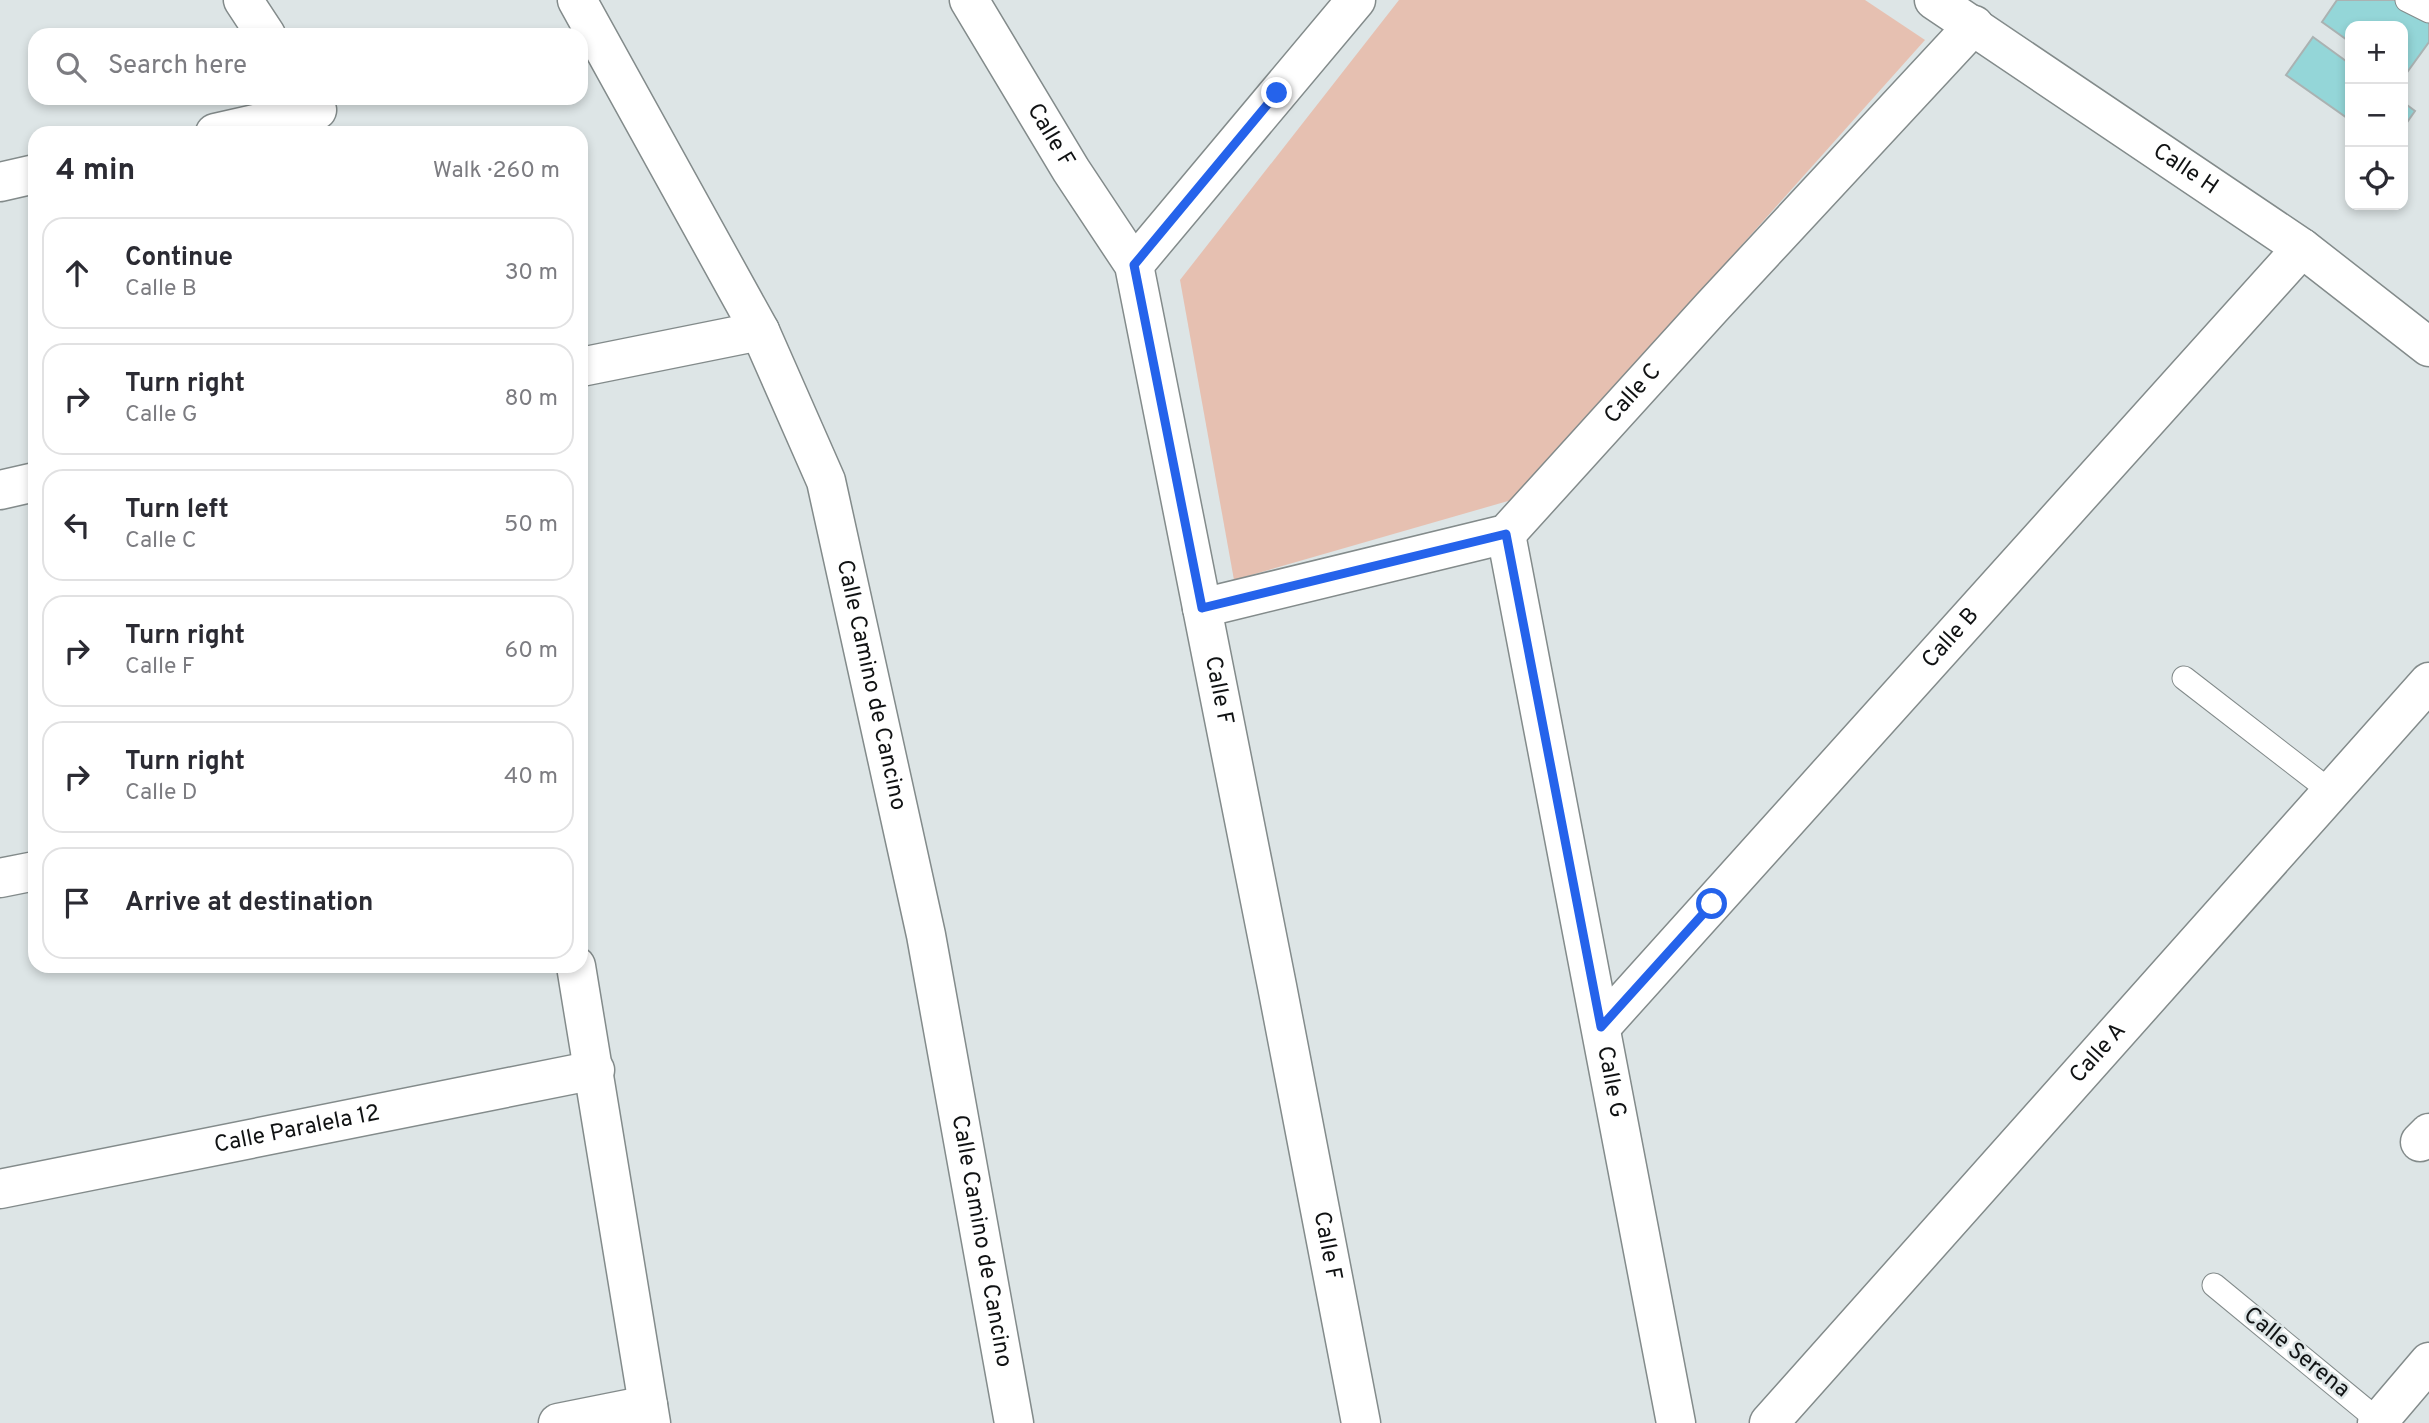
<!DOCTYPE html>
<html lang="en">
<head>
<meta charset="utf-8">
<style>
  :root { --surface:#fff; --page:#f7f7f7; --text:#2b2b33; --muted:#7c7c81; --line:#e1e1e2 }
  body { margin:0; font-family:Overpass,sans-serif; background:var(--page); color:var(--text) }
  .controls { position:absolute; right:21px; top:21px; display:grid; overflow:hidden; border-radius:14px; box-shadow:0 4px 10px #0003 }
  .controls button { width:63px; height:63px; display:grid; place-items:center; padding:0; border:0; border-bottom:2px solid var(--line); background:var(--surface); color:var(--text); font:35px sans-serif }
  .stop { position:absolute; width:21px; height:21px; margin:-16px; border:5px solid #2563eb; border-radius:50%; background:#fff }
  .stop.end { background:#2563eb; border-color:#fff; box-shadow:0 2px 7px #0008 }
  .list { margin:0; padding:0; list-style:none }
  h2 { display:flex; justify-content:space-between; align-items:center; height:91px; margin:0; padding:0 28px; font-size:30px }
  h2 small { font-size:23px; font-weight:400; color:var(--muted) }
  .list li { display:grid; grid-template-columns:46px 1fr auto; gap:21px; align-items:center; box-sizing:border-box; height:112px; margin:0 14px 14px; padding:0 14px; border:2px solid var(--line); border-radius:21px }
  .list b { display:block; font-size:26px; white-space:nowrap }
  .list p { margin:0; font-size:23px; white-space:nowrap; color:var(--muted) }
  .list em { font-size:23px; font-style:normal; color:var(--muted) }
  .icon { flex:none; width:38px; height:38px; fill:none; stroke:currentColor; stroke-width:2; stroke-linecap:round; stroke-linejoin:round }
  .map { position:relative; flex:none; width:2429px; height:1423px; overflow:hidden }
  .search { position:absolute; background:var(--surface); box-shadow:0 4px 10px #0003; left:28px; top:28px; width:560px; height:77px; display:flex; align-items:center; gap:18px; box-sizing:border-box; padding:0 24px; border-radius:21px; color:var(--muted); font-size:26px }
  .panel { position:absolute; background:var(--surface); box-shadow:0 4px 10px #0003; left:28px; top:126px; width:560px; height:847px; border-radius:21px }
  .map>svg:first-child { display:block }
  .green { fill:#e6c0b1 }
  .building { fill:#94d6d8; stroke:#aab2b2; stroke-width:2 }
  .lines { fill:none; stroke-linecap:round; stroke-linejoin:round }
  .service-casing { stroke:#838b8b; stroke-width:25 }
  .minor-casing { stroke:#838b8b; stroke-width:41 }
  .service { stroke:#fff; stroke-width:23 }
  .minor { stroke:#fff; stroke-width:38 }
  .route { stroke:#2563eb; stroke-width:9 }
  .labels { text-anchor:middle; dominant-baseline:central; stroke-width:5; stroke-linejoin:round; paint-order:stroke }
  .street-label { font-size:23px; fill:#101213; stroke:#dde5e6 }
</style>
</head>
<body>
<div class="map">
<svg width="2429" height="1423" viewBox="0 0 2429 1423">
  <rect width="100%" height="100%" fill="#dde5e6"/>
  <path class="green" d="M 1399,0 L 1865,0 L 1925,40 L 1515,499 L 1234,580 L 1180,280 Z"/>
  <path class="building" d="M 2337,0 L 2429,0 L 2429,42 L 2403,78 L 2403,26 L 2350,26 L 2350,42 L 2322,22 Z
    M 2313,37 L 2350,64 L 2350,120 L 2286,75 Z
    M 2403,102 L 2415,111 L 2403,128 Z"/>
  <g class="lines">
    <g class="service-casing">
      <path id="service" d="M 2407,0 L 2429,11
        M 2184,678 L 2330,791
        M 2214,1285 L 2379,1421"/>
    </g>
    <g class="minor-casing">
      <g id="minor">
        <path d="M 243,0 L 266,35"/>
        <path id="s1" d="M 577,0 L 760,331 L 826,481 L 926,935 L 1014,1423"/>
        <path id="s2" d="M 969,0 L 1071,170 L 1134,265 L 1277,986 L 1361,1423"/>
        <path id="s3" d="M 1934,0 L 2302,248 L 2429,347"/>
        <path d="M 215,133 L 317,110"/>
        <path d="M 0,182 L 35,174"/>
        <path d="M 1134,265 L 1356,0"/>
        <path d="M 581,367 L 760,331"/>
        <path d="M 0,490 L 35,482"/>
        <path id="s4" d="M 1506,534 L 1676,1423"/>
        <path id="s5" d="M 1202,608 L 1506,534 L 1712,307 L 1974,25"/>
        <path d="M 0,878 L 35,871"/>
        <path d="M 576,966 L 651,1423"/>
        <path id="s6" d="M 1601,1027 L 2302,248"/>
        <path d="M 2420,1142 L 2429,1133"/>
        <path id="s7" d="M 0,1189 L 595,1070"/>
        <path d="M 558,1423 L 648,1405"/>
        <path id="s8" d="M 1769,1423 L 2429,682"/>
        <path d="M 2377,1423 L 2429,1362"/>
      </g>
    </g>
    <use href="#service" class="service"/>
    <use href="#minor" class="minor"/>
  </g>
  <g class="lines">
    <path class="route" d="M 1277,93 L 1134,265 L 1202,608 L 1506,534 L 1601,1027 L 1712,904"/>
  </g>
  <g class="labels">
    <g class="street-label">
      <text stroke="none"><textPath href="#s2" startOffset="158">Calle F</textPath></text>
      <text stroke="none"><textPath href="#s3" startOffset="303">Calle H</textPath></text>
      <text stroke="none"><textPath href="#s5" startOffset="502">Calle C</textPath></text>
      <text stroke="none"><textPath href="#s6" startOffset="523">Calle B</textPath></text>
      <text stroke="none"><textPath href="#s1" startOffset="751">Calle Camino de Cancino</textPath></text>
      <text stroke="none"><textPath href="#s2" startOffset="746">Calle F</textPath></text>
      <text stroke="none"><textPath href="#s8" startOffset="495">Calle A</textPath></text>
      <text stroke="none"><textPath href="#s4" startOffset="558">Calle G</textPath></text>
      <text stroke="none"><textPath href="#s7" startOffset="303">Calle Paralela 12</textPath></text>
      <text stroke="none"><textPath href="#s1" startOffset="1318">Calle Camino de Cancino</textPath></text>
      <text stroke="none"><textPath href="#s2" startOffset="1312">Calle F</textPath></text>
      <text transform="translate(2296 1353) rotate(39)">Calle Serena</text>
    </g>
  </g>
</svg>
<div class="controls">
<button>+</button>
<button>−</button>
<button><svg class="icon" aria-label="locate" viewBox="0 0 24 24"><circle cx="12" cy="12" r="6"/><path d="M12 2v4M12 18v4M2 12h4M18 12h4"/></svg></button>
</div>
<div class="stop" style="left:1712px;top:904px"></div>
<div class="stop end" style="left:1277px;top:93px"></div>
<div class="search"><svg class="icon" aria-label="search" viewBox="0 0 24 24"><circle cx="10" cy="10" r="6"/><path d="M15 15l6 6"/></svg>Search here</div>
<section class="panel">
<h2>4 min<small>Walk · 260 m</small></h2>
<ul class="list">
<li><svg class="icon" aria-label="ahead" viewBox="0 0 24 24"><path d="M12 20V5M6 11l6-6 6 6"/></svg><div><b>Continue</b><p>Calle B</p></div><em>30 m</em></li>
<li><svg class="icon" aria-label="right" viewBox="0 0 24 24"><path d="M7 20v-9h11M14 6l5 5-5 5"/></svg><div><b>Turn right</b><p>Calle G</p></div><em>80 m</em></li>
<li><svg class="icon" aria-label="left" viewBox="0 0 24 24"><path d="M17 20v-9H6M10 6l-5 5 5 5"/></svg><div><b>Turn left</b><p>Calle C</p></div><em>50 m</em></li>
<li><svg class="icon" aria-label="right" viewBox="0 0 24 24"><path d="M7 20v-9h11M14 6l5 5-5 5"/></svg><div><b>Turn right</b><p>Calle F</p></div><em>60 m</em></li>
<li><svg class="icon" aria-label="right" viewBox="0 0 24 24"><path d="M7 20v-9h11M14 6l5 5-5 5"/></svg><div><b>Turn right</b><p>Calle D</p></div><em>40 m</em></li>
<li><svg class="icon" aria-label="arrive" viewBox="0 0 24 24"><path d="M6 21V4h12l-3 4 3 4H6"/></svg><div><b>Arrive at destination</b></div></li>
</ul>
</section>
</div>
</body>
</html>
